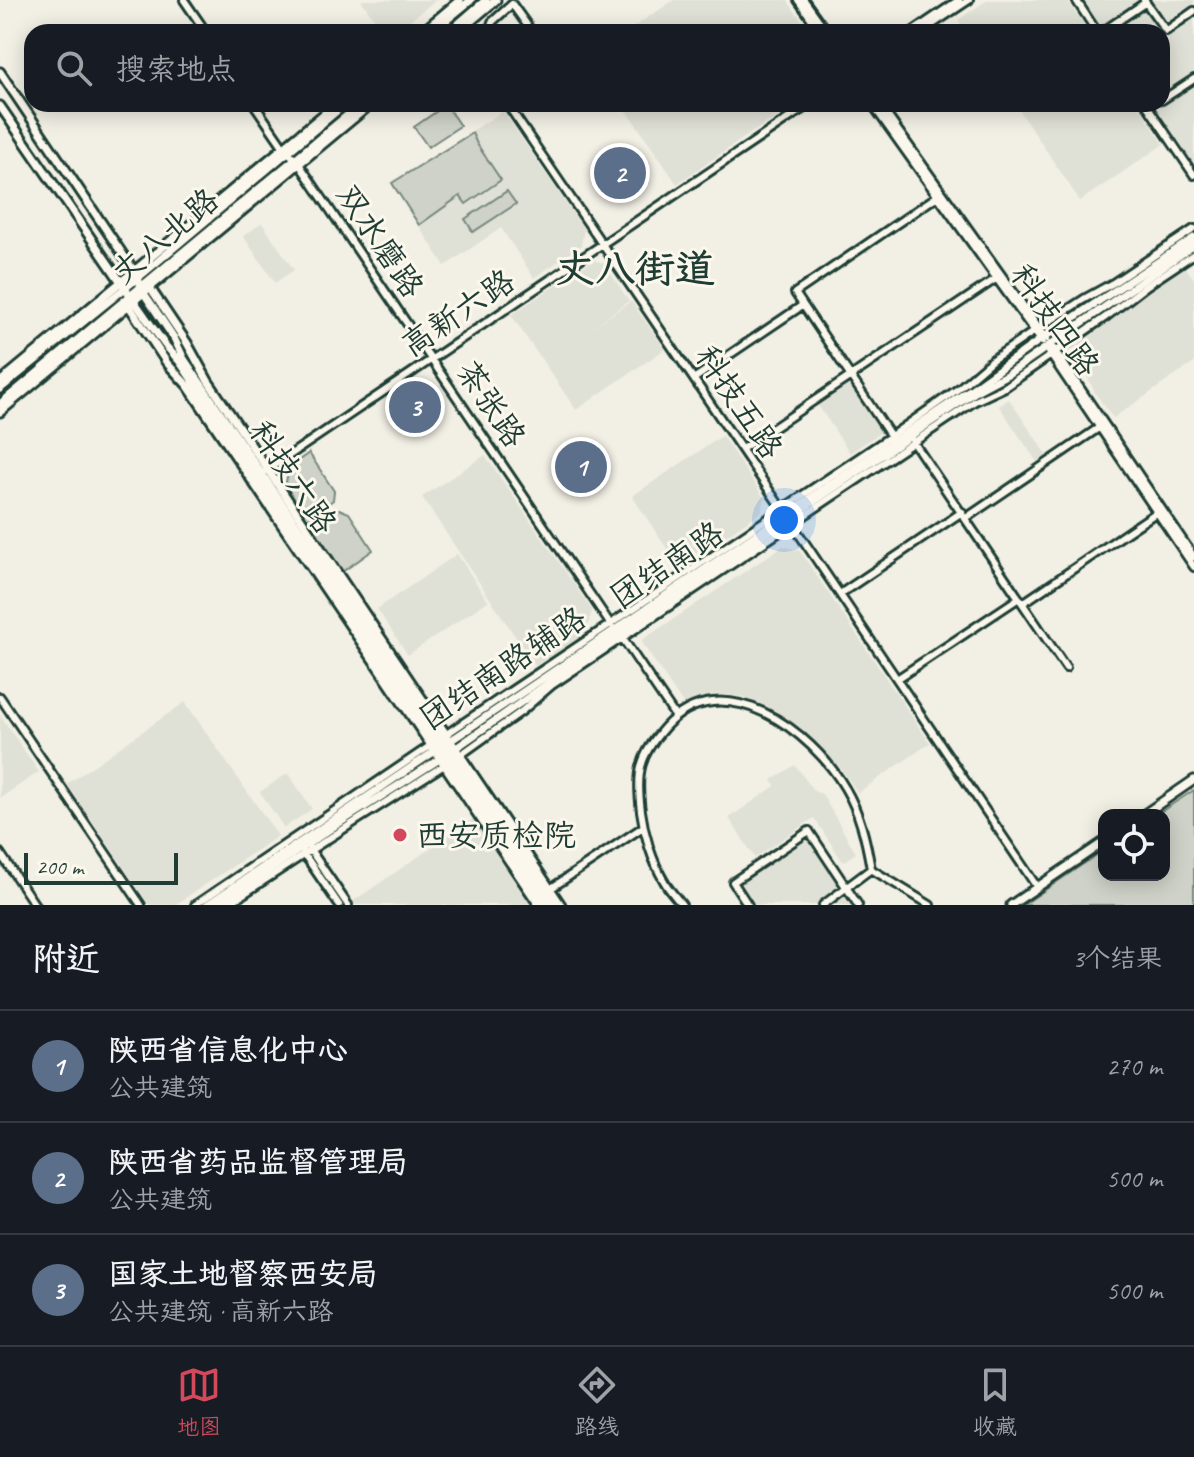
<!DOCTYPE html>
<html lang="zh">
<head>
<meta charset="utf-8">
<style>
  :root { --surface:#171b24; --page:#242831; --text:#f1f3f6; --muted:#9ea1a6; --line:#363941; --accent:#d1495b }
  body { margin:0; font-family:Caveat,"LXGW WenKai TC",sans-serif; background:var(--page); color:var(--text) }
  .controls { position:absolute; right:24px; bottom:24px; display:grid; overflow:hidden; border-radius:16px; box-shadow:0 4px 20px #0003 }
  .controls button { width:72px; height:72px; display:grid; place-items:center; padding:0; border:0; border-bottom:2px solid var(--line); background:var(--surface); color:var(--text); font:40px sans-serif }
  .scale { position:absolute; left:24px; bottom:20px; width:154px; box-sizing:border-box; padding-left:8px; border:4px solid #1f3d34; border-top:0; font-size:22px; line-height:28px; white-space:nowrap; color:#1f3d34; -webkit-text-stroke:6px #fbf7ec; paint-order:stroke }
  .you { position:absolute; left:784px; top:520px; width:28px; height:28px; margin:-20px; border:6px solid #fff; border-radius:50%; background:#1a73e8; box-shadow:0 0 0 12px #1a73e833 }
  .badge { display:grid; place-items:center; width:52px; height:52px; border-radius:50%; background:var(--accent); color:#fff; font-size:26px; font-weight:700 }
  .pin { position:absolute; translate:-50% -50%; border:4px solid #fff; box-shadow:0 2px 8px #0006 }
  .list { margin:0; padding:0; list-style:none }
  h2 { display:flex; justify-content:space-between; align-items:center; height:104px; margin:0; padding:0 32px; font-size:34px }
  h2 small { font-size:26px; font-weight:400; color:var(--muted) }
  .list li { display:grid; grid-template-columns:52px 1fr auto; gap:24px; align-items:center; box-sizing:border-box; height:112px; padding:0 32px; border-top:2px solid var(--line) }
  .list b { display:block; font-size:30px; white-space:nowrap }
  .list p { margin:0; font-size:26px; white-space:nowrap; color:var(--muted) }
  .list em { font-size:26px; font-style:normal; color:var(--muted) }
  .icon { flex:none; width:44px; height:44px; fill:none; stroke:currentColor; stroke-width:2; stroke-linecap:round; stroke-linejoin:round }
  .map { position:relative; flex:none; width:1194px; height:905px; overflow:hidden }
  .search { position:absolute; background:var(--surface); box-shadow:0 4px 20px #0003; left:24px; right:24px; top:24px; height:88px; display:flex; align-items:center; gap:20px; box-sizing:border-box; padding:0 28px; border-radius:24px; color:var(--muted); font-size:30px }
  .sheet { height:440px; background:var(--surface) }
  nav { display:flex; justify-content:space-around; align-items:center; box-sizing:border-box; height:112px; border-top:2px solid var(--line); background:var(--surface); font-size:22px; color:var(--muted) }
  nav a { display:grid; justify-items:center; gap:4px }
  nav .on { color:var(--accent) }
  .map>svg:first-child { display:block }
  .built { fill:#e0e1d6 }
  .green { fill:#cfd2c8; stroke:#77887e; stroke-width:2 }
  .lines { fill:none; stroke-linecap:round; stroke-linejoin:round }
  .minor-casing { stroke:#1f3d34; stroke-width:12 }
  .major-casing { stroke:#1f3d34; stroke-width:13 }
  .minor { stroke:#fbf7ec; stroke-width:6 }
  .major { stroke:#fbf7ec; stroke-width:7 }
  .poi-dot { fill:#d1495b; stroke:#fbf7ec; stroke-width:3 }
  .labels { text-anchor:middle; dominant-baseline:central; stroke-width:6; stroke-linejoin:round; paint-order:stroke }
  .street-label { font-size:32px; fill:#1f3d34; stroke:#fbf7ec }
  .poi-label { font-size:32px; fill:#1f3d34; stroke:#fbf7ec; text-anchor:start }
  .district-label { font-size:40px; font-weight:bold; fill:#1f3d34; stroke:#fbf7ec }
</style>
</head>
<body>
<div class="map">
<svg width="1194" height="905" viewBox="0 0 1194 905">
  <rect width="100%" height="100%" fill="#f2f0e5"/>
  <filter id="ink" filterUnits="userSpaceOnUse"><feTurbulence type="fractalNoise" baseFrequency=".0125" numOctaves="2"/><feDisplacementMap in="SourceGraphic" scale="16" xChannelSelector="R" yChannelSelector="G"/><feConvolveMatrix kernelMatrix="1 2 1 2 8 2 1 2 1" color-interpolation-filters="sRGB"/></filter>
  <g filter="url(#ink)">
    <path class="built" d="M 361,0 L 436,0 L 395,32 L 383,32 Z
      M 674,0 L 787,0 L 810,32 L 626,32 Z
      M 987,0 L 1067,0 L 1089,32 L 966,32 L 958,20 Z
      M 1083,0 L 1194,0 L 1194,164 L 1153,104 L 1162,104 L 1162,32 L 1104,32 Z
      M 622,104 L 797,104 L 751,133 L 677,184 Z
      M 1015,104 L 1137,104 L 1164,144 L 1080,201 Z
      M 503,111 L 584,229 L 581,246 L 534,278 L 501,228 L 445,266 L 391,183 Z
      M 262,223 L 294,270 L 275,283 L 243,236 Z
      M 593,260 L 604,263 L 629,301 L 592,328 L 631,301 L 665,349 L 576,410 L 511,315 Z
      M 1184,265 L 1194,279 L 1194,363 L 1113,418 L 1095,393 L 1089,380 L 1074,356 L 1075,347 L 1113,319 L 1138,297 Z
      M 850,381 L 884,430 L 850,453 L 817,404 Z
      M 1009,399 L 1049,458 L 1039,465 L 999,406 Z
      M 722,436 L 765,499 L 761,512 L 679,567 L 632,496 Z
      M 485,455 L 592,610 L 587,632 L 535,666 L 422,497 Z
      M 783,546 L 800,551 L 930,743 L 858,793 L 839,766 L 802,729 L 759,704 L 742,697 L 719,694 L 699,698 L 683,704 L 644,646 L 642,640 Z
      M 457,554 L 488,601 L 408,655 L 377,609 Z
      M 185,702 L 278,836 L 175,905 L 149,905 L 67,784 Z
      M 0,715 L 39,772 L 0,798 Z
      M 795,765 L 814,791 L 822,794 L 856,853 L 843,862 L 814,818 L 755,858 L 729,818 L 775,786 L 772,780 Z
      M 288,773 L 312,809 L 284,828 L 260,792 Z
      M 473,819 L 531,905 L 354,905 L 352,902 Z
      M 807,837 L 853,905 L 753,905 L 738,884 Z"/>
    <path class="green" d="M 446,105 L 460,126 L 428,147 L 414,127 Z
      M 472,133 L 477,144 L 501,180 L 466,204 L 460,196 L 419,225 L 392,183 Z
      M 507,191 L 516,204 L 473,232 L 465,219 Z
      M 309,453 L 334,491 L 333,500 L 307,520 L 285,487 L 289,467 Z
      M 339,509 L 349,513 L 373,550 L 342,572 L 312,528 Z
      M 1194,790 L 1194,905 L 1023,905 L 1104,850 L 1104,875 L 1164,875 L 1164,815 L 1156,815 Z"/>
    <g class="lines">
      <g class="minor-casing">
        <path id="minor" d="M 184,0 L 206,32
          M 798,0 L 821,32
          M 804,0 L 827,32
          M 1076,0 L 1097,32
          M 1144,0 L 1166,31 L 1194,11
          M 489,32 L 492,22 L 512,4 L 532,32
          M 912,32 L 959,0
          M 921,32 L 969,0
          M 1102,32 L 1146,2
          M 1162,100 L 1194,79
          M 254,104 L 287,152 L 295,158 L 611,625
          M 507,104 L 782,509
          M 872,104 L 1042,342
          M 879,104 L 1047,339
          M 1146,104 L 1194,175
          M 1053,348 L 1194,557
          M 1048,351 L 1194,567
          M 695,378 L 803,305
          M 892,438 L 795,293 L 939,195
          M 912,440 L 1066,668
          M 742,449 L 997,278
          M 266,471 L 810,104
          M 966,518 L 1100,427
          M 791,522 L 1037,887
          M 840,594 L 962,512
          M 1023,603 L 1157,512
          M 621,636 L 675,716
          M 897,679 L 1019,598
          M 0,697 L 141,905
          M 445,735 L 891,436 L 958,389 L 992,360 L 1039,328 L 1084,299 L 1113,283 L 1194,229
          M 459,756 L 522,711 L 552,685 L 975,401 L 1005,387 L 1107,316 L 1146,286 L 1194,254
          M 309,848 L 348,905
          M 302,851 L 339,905
          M 0,853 L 35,905
          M 547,891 L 643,827
          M 195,905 L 433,744
          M 227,905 C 299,857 373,810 446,764
          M 682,905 C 676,897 668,889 664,881 C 652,861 644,834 641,811 C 636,773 639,756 665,727 C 722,664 812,731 845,788 C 860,813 866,840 871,869 L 930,905
          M 748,905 L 733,882 L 809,831 L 858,905
          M 823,905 L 871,869"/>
      </g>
      <g class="major-casing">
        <path id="major" d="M 422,32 L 460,0
          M 432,32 L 471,0
          M 449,32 L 486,0
          M 458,32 L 496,0
          M 0,72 L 138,277 L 141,289 L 174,338 L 184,359 L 554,905
          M 0,106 L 125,288 L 165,345 L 180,362 L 547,905
          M 141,289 L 150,288 L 187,343 L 208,381 L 561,905
          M 132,296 L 129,306 L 167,363 L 188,386 L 539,905
          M 0,382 L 336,104
          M 0,389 L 145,272 L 345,104
          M 0,404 L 361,104
          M 0,412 L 371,104
          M 1143,815 L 1194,780
          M 207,905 L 970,390 L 1040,340 L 1194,238
          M 217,905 L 333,827 L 446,755 L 607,642 L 978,390 L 1008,374 L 1194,245
          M 1011,905 L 1104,842"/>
      </g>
      <use href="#minor" class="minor"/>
      <use href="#major" class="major"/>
    </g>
  </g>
  <circle class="poi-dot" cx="400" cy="835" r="8"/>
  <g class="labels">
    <g class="street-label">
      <text transform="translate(165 236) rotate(-40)">丈八北路</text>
      <text transform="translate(380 241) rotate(56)">双水磨路</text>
      <text transform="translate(458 313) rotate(-34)">高新六路</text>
      <text transform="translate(1055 320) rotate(55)">科技四路</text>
      <text transform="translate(739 402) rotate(56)">科技五路</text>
      <text transform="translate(491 404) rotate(56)">茶张路</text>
      <text transform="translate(293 477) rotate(56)">科技六路</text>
      <text transform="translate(667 565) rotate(-34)">团结南路</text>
      <text transform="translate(503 668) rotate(-34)">团结南路辅路</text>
    </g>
    <g class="poi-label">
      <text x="416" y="835">西安质检院</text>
    </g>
    <g class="district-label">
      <text x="635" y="269">丈八街道</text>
    </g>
  </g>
</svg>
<div class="controls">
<button><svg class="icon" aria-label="locate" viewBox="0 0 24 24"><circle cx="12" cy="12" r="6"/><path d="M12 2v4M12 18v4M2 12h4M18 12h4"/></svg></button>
</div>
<div class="scale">200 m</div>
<div class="you"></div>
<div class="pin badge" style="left:581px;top:467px;background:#5c6f8a">1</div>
<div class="pin badge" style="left:620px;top:173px;background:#5c6f8a">2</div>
<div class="pin badge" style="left:415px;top:407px;background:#5c6f8a">3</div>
<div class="search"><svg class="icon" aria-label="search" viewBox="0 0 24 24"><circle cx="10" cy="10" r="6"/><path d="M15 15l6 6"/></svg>搜索地点</div>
</div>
<section class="sheet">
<h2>附近<small>3个结果</small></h2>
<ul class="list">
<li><span class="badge" style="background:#5c6f8a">1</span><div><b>陕西省信息化中心</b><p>公共建筑</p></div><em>270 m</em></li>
<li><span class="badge" style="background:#5c6f8a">2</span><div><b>陕西省药品监督管理局</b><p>公共建筑</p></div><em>500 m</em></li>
<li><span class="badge" style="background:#5c6f8a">3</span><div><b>国家土地督察西安局</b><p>公共建筑 · 高新六路</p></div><em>500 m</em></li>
</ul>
</section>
<nav>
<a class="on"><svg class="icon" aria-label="map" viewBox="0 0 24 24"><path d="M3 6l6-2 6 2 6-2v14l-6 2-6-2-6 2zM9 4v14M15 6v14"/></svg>地图</a>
<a><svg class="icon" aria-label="directions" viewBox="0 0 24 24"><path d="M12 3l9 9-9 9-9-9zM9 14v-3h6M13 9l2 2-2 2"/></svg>路线</a>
<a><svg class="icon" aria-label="saved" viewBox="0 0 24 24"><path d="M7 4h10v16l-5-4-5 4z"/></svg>收藏</a>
</nav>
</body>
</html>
